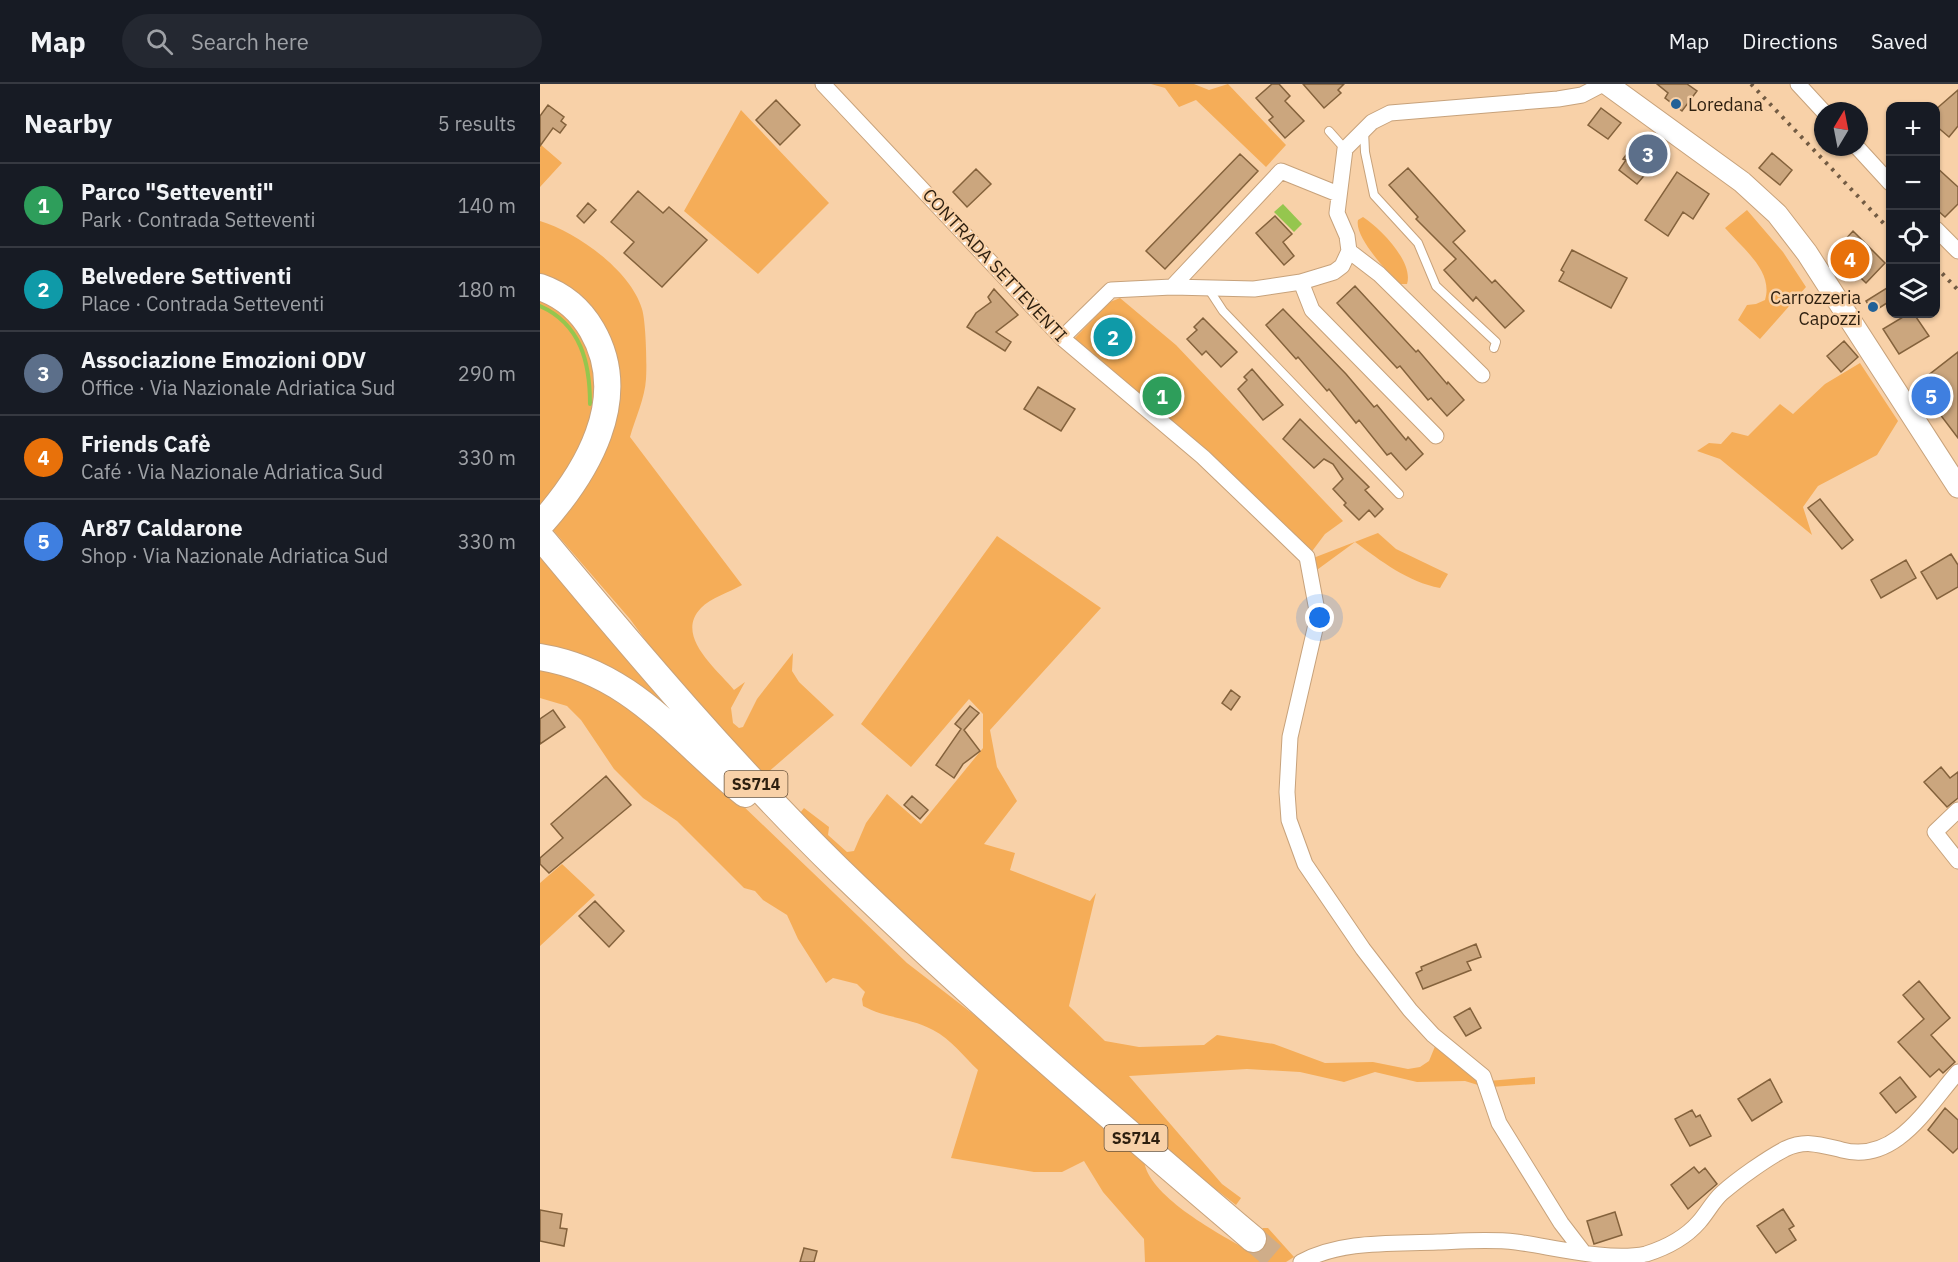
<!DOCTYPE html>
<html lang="en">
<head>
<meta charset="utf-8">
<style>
  :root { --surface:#171b24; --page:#242831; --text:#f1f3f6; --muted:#9ea1a6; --line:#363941; --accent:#0f766e }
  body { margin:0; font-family:"IBM Plex Sans",sans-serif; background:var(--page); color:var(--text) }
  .controls { position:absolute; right:18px; top:18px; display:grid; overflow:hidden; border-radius:12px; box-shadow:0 2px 4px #0004 }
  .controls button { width:54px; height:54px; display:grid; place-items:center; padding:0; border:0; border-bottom:2px solid var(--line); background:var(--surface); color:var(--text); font:30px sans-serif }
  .compass { position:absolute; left:1274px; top:18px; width:54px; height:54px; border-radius:50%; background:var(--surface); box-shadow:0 2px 4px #0004; rotate:10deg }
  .you { position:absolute; left:780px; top:534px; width:21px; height:21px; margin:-15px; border:4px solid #fff; border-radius:50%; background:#1a73e8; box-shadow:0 0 0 9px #1a73e833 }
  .badge { display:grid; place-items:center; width:39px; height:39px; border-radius:50%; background:var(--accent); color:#fff; font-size:20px; font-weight:700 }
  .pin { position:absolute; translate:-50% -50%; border:3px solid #fff; box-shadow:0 2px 6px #0006 }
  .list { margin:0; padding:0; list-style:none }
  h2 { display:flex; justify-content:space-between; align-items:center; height:78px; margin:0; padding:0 24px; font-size:26px }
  h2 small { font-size:20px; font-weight:400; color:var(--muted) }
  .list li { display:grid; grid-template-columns:39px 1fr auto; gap:18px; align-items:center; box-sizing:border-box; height:84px; padding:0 24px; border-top:2px solid var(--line) }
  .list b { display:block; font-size:22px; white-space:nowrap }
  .list p { margin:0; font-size:20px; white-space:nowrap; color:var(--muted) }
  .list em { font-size:20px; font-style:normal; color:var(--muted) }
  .icon { flex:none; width:33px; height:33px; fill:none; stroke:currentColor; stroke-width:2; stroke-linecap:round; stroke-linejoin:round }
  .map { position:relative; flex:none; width:1418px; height:1178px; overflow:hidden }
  header { display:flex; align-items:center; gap:36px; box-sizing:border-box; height:84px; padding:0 30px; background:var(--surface); border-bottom:2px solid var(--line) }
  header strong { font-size:28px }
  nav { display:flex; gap:33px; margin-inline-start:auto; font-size:21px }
  .search { width:420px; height:54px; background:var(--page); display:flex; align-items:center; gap:15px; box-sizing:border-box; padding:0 21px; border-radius:33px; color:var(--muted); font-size:22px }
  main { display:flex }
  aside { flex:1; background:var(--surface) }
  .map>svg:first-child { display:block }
  .green { fill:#f5ad58 }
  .water { fill:#95c64e }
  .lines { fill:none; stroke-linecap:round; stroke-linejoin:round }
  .stream { stroke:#95c64e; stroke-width:4 }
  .building { fill:#cba67e; stroke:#84623c; stroke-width:1.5 }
  .trunk-tunnel { stroke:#cfad89; stroke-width:26; stroke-dasharray:26 13; stroke-linecap:butt }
  .service-casing { stroke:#c7a27b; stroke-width:10 }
  .minor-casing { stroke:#c7a27b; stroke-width:17 }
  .secondary-casing { stroke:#c7a27b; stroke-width:23 }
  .trunk-casing { stroke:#c7a27b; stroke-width:28 }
  .service { stroke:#fff; stroke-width:8 }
  .minor { stroke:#fff; stroke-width:15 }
  .secondary { stroke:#fff; stroke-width:21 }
  .trunk { stroke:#fff; stroke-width:26 }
  .rail { stroke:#725b43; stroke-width:4; stroke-dasharray:3 6; stroke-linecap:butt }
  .poi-dot { fill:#226197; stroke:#f8d1a8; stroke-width:2 }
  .labels { text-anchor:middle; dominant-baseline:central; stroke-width:5; stroke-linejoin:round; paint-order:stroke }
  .shield { fill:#f8d1a8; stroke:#6a543d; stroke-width:1.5 }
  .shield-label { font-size:16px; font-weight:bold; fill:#2d1f0f }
  .poi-label { font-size:18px; fill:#2d1f0f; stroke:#f8d1a8; text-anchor:start }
  .street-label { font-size:18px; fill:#2d1f0f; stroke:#f8d1a8 }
</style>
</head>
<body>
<header>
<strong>Map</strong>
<div class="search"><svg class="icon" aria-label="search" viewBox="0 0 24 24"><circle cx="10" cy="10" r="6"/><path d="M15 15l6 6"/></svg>Search here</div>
<nav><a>Map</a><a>Directions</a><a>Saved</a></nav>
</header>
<main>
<aside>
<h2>Nearby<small>5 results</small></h2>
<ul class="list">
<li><span class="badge" style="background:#2e9e5b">1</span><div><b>Parco &quot;Setteventi&quot;</b><p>Park · Contrada Setteventi</p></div><em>140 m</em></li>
<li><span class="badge" style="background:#0f9aa8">2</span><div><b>Belvedere Settiventi</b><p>Place · Contrada Setteventi</p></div><em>180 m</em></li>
<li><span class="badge" style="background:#5c6f8a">3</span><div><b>Associazione Emozioni ODV</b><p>Office · Via Nazionale Adriatica Sud</p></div><em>290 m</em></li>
<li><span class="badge" style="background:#e8710a">4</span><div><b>Friends Cafè</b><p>Café · Via Nazionale Adriatica Sud</p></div><em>330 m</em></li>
<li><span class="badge" style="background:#3f7fe0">5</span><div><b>Ar87 Caldarone</b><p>Shop · Via Nazionale Adriatica Sud</p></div><em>330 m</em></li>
</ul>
</aside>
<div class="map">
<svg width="1418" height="1178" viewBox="0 0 1418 1178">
  <rect width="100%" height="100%" fill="#f8d1a8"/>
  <path class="green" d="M 611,0 L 654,0 L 669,6 L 688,0 L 746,61 L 726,83 L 656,16 L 639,23 L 625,4 Z
    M 201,26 L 289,119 L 218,190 L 144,127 Z
    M 0,60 L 22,79 L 0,103 Z
    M 1207,126 L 1243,168 L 1266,203 L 1220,255 L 1198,236 L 1207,221 L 1216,220 L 1225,216 C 1234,187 1202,164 1185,144 Z
    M 823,133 C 840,144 874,178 867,200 L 859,200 C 847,187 814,153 818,136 Z
    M 0,137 C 37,148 91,187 102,225 C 106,238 107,281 106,295 C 105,314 95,335 90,353 L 202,501 C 190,508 170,514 161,524 C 134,552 177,585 194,606 L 205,598 L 191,624 L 193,639 L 199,644 L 203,643 L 217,615 L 253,569 L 252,587 L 259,598 L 294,631 L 226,690 L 260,729 L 264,724 L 289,743 L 288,751 L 307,768 L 314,767 L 326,739 L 347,710 L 381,740 L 443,664 L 443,630 L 429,615 L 371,683 L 321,640 L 457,452 L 561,524 L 450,646 L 457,683 L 477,717 L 444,760 L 475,769 L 470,786 L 550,817 L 556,809 L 529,922 L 565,957 L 599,963 L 664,961 L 677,951 L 734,960 L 785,979 L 833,978 L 868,985 L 880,983 L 889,977 L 896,960 L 930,986 L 938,1001 L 925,997 L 877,998 L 835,988 L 804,998 L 760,988 L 707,985 L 589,992 L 682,1100 L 701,1114 L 696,1121 L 678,1107 L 674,1108 L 412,879 L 260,729 L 136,598 L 90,535 L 13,446 L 33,421 L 62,374 L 75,285 L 0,191 Z
    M 0,214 C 9,220 24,226 31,234 C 80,298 46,367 0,421 Z
    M 580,214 L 636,261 L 803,437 L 785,450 L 770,470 L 534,255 L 570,218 Z
    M 1320,279 L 1358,337 L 1337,371 L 1278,402 L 1263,423 L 1272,451 L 1180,375 L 1157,367 L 1169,359 L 1181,360 L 1192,348 L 1208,352 L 1240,320 L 1253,330 L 1285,300 Z
    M 838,449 L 856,465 L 908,490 L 900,504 C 868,498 841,477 815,458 L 770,491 L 768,476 Z
    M 0,469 L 146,639 L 0,564 Z
    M 0,576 L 43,588 L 127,649 L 367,879 L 459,950 L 604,1076 C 607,1111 676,1148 704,1164 L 723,1144 L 728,1144 L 754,1173 L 746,1178 L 605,1178 L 604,1155 L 563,1108 L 544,1077 L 522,1088 L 494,1088 L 411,1074 L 438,986 C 424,973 411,955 393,946 C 371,934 345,934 323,922 L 322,915 L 325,908 L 317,900 L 293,894 L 286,899 L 258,855 L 247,831 L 223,816 L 215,807 L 204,804 L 137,737 L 103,714 L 74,685 L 41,636 L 27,622 L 0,614 Z
    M 22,780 L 55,811 L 0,862 L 0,799 Z
    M 995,993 L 995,1000 L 951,1003 L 948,997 Z"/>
  <path class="water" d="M 743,120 L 762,140 L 754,148 L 734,128 Z"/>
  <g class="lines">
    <path class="stream" d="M 0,222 C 41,240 50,279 50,320"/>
  </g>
  <path class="building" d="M 732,0 L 739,0 L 750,12 L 745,17 L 764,37 L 745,54 L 729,36 L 733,33 L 716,14 Z
    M 763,0 L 804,0 L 798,6 L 801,9 L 784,24 Z
    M 1117,0 L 1147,0 L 1157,7 L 1142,27 L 1125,14 L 1128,9 Z
    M 1418,6 L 1418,42 L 1409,53 L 1395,41 L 1395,26 Z
    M 236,16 L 260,41 L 240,61 L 216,36 Z
    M 8,21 L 24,33 L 21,37 L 26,41 L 20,49 L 13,44 L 0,62 L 0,32 Z
    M 1061,24 L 1081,39 L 1068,55 L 1048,41 Z
    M 1097,56 L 1120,73 L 1097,100 L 1079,86 L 1086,76 L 1083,75 Z
    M 1232,69 L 1252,86 L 1240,101 L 1219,84 Z
    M 700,70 L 718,87 L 625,185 L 606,167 Z
    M 1395,82 L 1418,103 L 1418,120 L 1405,133 L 1395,124 Z
    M 868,84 L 925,147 L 913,158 L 952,199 L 955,196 L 984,227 L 965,244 L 936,213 L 933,217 L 904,186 L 916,175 L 876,135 L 878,133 L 849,101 Z
    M 436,85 L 451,100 L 427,123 L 413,108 Z
    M 1137,88 L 1169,110 L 1153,135 L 1143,128 L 1128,152 L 1105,136 Z
    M 98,107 L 123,129 L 129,123 L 167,156 L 122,203 L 84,169 L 94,158 L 71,138 Z
    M 48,119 L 56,126 L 44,139 L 37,132 Z
    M 735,132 L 752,150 L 743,158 L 754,172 L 744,181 L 716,149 Z
    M 1313,147 L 1345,179 L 1326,199 L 1294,168 Z
    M 1032,166 L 1087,194 L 1071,224 L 1019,197 L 1024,188 L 1021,186 Z
    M 815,202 L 876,268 L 878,266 L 907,300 L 908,298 L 924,316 L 907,332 L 891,314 L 888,316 L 860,282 L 857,284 L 797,219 Z
    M 1350,202 L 1350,217 L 1333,228 L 1326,217 Z
    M 454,205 L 478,231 L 456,248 L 471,258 L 465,267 L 427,243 L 436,229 L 451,218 L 448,213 Z
    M 743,225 L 806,290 L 834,323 L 837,321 L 866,356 L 868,353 L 883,370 L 866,386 L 851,369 L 847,371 L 819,336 L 816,339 L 789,305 L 787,307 L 758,273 L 756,275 L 726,241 Z
    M 1368,230 L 1374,230 L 1389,252 L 1359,270 L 1343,245 Z
    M 663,234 L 697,268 L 681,283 L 666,267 L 662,271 L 647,255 L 657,246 L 654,243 Z
    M 1304,257 L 1318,273 L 1301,288 L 1287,272 Z
    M 1418,268 L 1418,354 L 1377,300 Z
    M 712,285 L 743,321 L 723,336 L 698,305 L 707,296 L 704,293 Z
    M 498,303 L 535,325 L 521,347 L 484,325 Z
    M 760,335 L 829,403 L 825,406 L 843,425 L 835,433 L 829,426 L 819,436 L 804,421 L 806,419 L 793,405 L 803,395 L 793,380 L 784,375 L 774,384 L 743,355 Z
    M 1280,415 L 1313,456 L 1302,465 L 1268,424 Z
    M 1411,470 L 1418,481 L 1418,503 L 1397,515 L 1381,488 Z
    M 1366,476 L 1376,494 L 1341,514 L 1331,496 Z
    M 691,606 L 700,613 L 691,626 L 682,619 Z
    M 430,622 L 439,629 L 424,646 L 440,667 L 423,680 L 414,694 L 396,681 L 421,645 L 415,640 Z
    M 13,626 L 25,643 L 0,660 L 0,635 Z
    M 1401,683 L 1410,694 L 1418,688 L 1418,714 L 1407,723 L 1384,698 Z
    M 66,692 L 91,721 L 9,789 L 0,780 L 0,774 L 23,754 L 11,740 Z
    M 372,712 L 388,726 L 380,735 L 364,721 Z
    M 55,817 L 84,847 L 69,863 L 39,832 Z
    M 936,860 L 941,873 L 927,878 L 931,886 L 883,905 L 876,889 L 882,886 L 881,883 Z
    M 1379,897 L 1410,934 L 1391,951 L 1415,978 L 1403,989 L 1399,985 L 1390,993 L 1358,958 L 1384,935 L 1363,911 Z
    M 930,924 L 941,944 L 926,952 L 914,933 Z
    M 1360,993 L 1376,1013 L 1356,1029 L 1340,1009 Z
    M 1230,995 L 1242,1018 L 1212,1037 L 1198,1015 Z
    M 1405,1024 L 1418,1036 L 1418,1064 L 1413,1069 L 1388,1046 Z
    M 1152,1026 L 1156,1033 L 1160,1031 L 1171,1052 L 1150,1062 L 1135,1035 Z
    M 1154,1083 L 1159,1089 L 1165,1084 L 1177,1100 L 1148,1125 L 1131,1101 Z
    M 1243,1125 L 1254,1142 L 1249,1145 L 1256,1156 L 1236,1169 L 1217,1142 Z
    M 0,1126 L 22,1130 L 20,1144 L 27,1145 L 24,1162 L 0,1157 Z
    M 1075,1128 L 1082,1151 L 1054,1160 L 1047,1137 Z
    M 264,1164 L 277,1167 L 274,1178 L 260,1178 Z"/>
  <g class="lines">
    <path class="trunk-tunnel" d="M 713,1155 L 740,1178"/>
    <g class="service-casing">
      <path id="service" d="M 789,47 L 805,65
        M 824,47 L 825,68 L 834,111 L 878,159 L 896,202 L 956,258 L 954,264
        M 668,204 L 683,227 L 859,410"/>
    </g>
    <g class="minor-casing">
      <path id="minor" d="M 283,0 L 522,254 L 663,373 L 767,473 L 778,532 L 750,653 L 747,708 L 749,736 L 765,780 L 823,865 L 870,926 L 893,951 L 943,992 L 959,1039 L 1021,1139 L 1044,1169
        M 1258,0 L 1283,27
        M 1317,63 L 1350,99
        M 1396,145 L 1418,167
        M 809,167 L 839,190 L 942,291
        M 761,198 L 772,226 L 896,352
        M 632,203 L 741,87 L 798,110
        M 522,254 L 571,206 L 632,203 L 714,205 L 761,198 L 794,188 L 802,182 L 809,167 L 807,152 L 797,129 L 805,65 L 832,38 L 850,29 L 1018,15 L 1042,11 L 1063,0
        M 1418,726 L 1395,748 L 1418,777
        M 761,1178 C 802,1156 853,1160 898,1158 C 924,1157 950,1155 976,1158 C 1013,1163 1069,1178 1106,1170 C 1125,1164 1146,1153 1159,1138 C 1167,1129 1173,1117 1182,1109 C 1198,1095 1226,1075 1245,1065 C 1266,1055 1281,1061 1302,1066 C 1356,1080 1387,1023 1418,988"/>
    </g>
    <g class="secondary-casing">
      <path id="secondary" d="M 1067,0 L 1202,98 L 1237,130 L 1267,169 L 1418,403"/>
    </g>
    <g class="trunk-casing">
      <path id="trunk" d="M 0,203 C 23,211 40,225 52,246 C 92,315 46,390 0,441
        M 4,457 C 98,570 193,682 298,785 C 431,914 572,1035 713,1155
        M 0,573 C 92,588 137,655 205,710"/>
    </g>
    <use href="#service" class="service"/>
    <use href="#minor" class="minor"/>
    <use href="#secondary" class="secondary"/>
    <use href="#trunk" class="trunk"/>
    <path class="rail" d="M 1211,0 L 1350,146
      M 1396,183 L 1418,206"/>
  </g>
  <g class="poi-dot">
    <circle cx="1136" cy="20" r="6"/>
    <circle cx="1333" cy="223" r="6"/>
  </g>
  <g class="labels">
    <g class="shield">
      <rect x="184.5" y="687" width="63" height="26" rx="4.5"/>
      <rect x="564.5" y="1041" width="63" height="26" rx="4.5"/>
    </g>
    <g class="shield-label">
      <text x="216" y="700">SS714</text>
      <text x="596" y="1054">SS714</text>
    </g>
    <g class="poi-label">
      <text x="1148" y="20">Loredana</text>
      <text x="1321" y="213" text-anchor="end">Carrozzeria<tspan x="1321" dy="21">Capozzi</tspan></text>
    </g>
    <g class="street-label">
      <text transform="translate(455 181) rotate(47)">CONTRADA SETTEVENTI</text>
    </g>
  </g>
</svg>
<div class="controls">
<button>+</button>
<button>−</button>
<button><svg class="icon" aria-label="locate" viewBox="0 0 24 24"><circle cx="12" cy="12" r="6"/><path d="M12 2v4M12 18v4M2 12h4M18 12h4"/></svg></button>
<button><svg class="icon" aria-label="layers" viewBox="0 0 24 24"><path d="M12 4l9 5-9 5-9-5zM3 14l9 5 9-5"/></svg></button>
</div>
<svg class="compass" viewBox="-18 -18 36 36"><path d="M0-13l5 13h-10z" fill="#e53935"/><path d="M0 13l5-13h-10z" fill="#9ea1a6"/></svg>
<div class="you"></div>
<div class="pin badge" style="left:622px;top:312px;background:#2e9e5b">1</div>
<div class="pin badge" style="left:573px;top:253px;background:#0f9aa8">2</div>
<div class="pin badge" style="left:1108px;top:70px;background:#5c6f8a">3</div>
<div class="pin badge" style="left:1310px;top:175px;background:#e8710a">4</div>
<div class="pin badge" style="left:1391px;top:312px;background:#3f7fe0">5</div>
</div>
</main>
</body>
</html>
